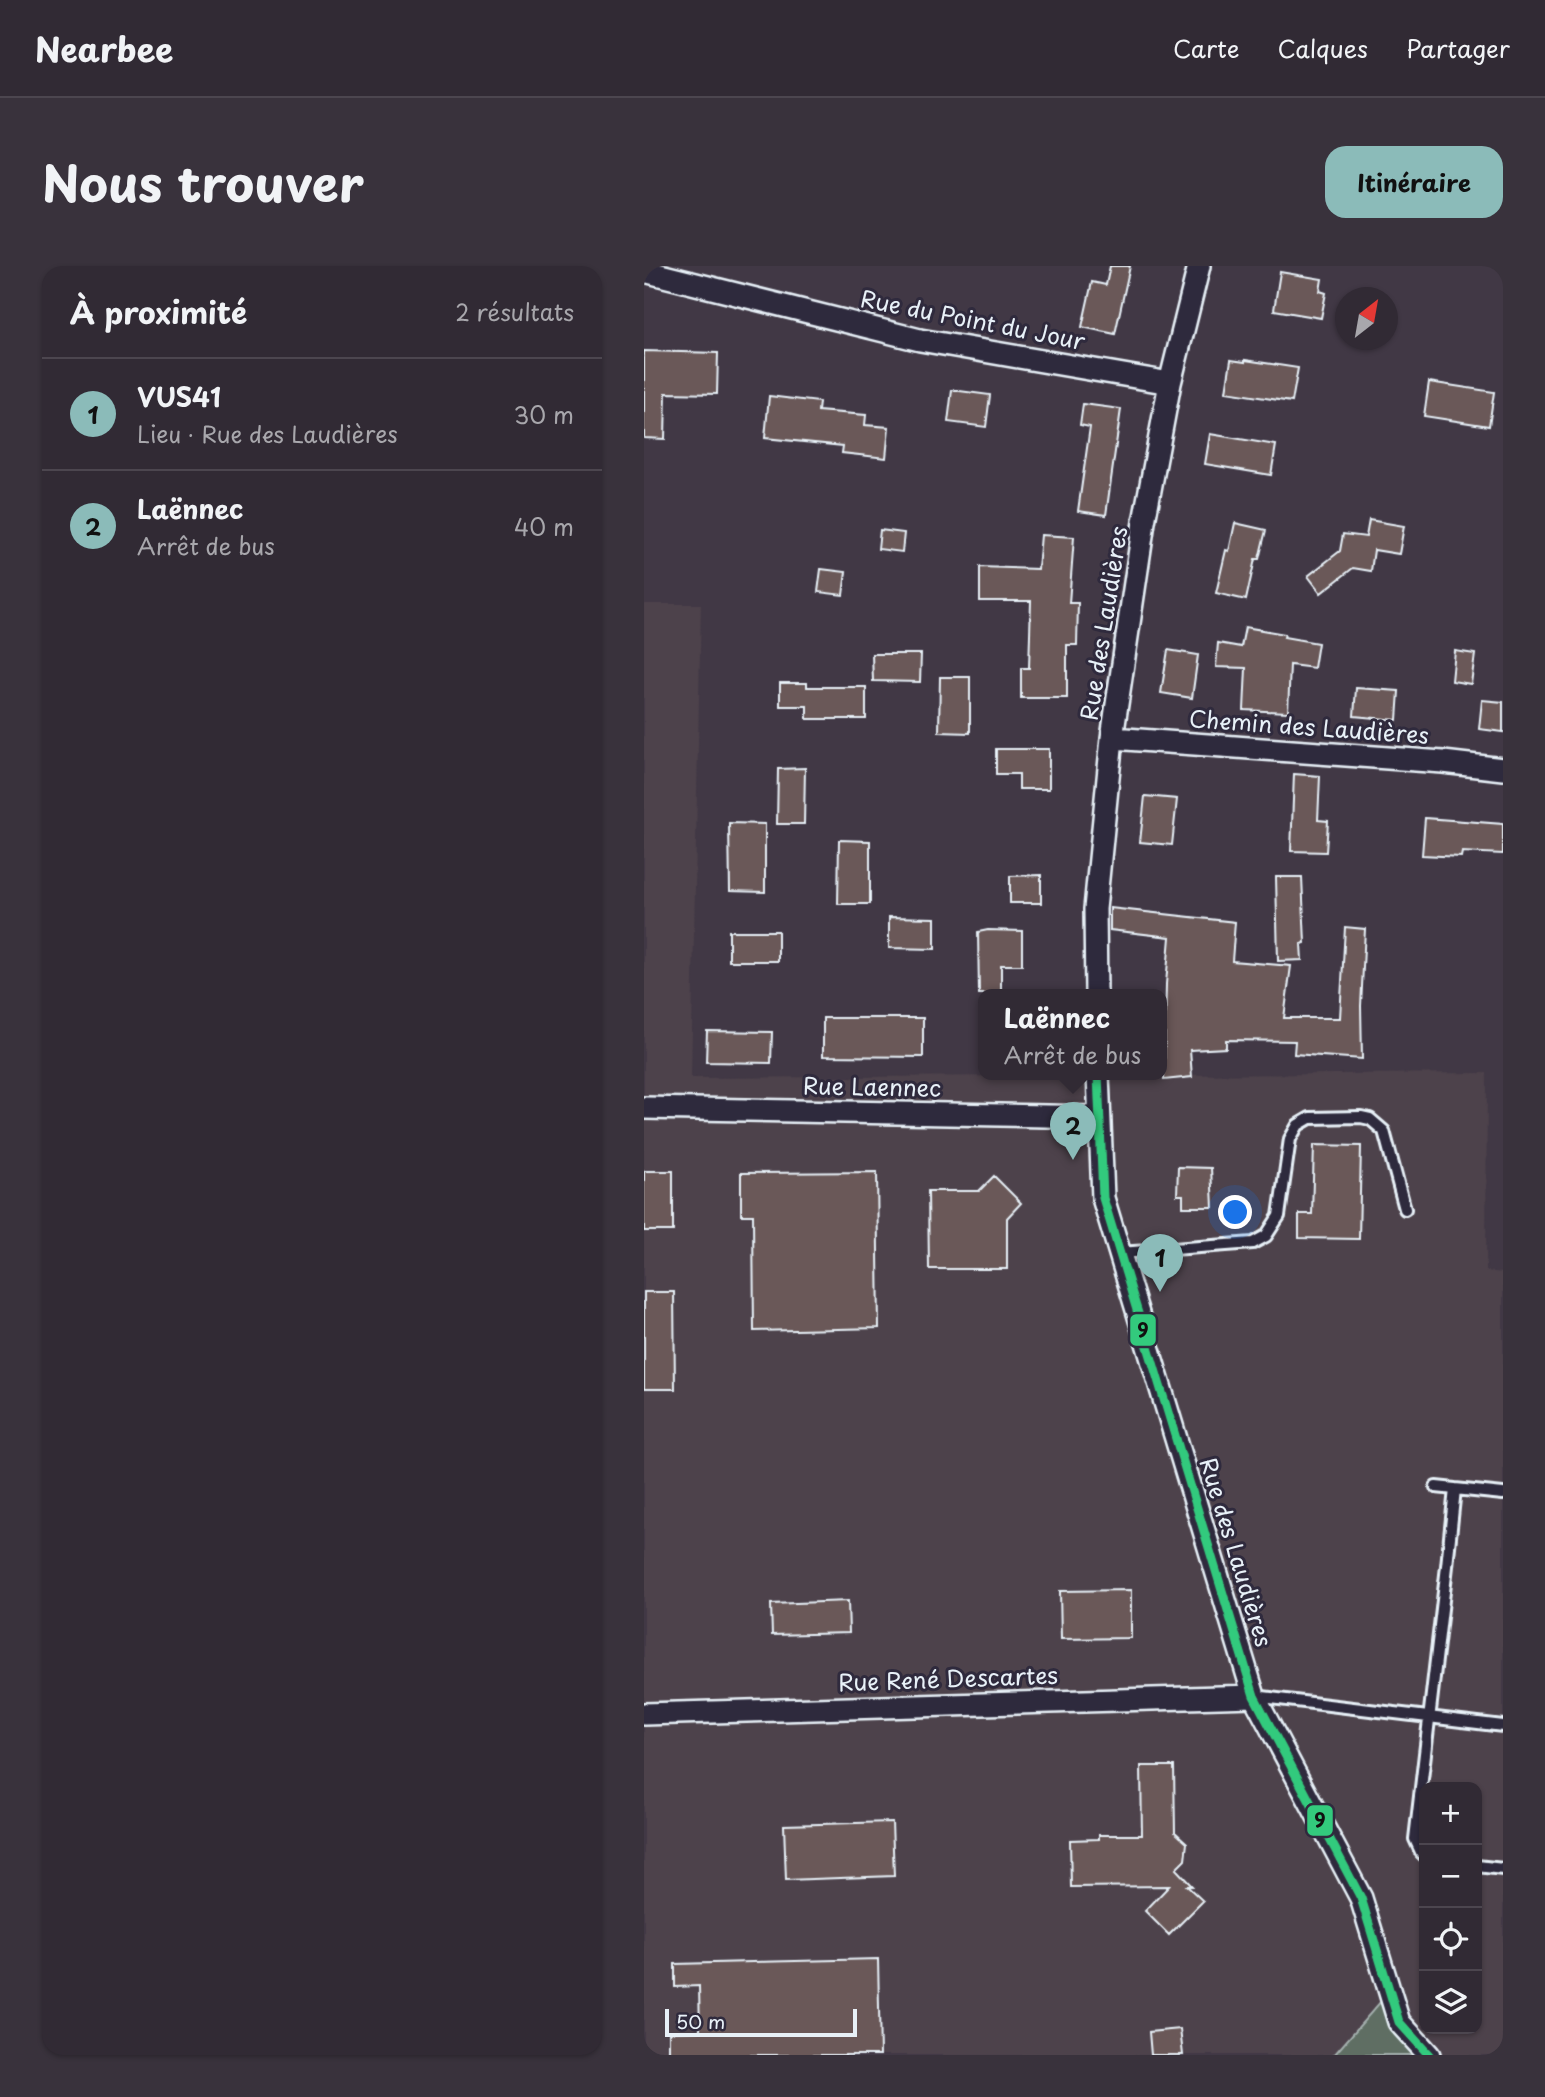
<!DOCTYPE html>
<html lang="fr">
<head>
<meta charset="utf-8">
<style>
  :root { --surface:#312a34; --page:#39323c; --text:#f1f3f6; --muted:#a8a7ac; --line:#4c464f; --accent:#8bbbb9 }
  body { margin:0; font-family:"Playpen Sans",sans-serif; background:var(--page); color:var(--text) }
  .controls { position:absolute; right:21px; bottom:21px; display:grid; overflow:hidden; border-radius:14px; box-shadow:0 2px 5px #0004 }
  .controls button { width:63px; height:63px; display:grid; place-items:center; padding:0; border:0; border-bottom:2px solid var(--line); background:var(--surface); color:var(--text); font:35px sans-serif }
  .compass { position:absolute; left:691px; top:21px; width:63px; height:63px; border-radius:50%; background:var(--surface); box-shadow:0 2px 5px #0004; rotate:31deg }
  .scale { position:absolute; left:21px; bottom:18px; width:192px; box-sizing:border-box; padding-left:7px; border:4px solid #e8f1f8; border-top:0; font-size:19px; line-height:24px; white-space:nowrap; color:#e8f1f8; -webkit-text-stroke:5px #2f2a3d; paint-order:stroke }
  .you { position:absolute; left:592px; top:947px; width:24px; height:24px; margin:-18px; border:5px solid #fff; border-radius:50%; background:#1a73e8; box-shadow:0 0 0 10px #1a73e833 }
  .badge { display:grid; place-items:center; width:46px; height:46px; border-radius:50%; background:var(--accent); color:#111; font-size:23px; font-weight:700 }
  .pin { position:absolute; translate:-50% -58px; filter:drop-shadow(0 2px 4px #0008) }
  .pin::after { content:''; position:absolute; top:37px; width:24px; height:21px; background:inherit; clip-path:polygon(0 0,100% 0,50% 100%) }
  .popup { position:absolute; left:334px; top:723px; width:189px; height:91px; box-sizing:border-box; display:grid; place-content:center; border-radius:14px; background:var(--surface); filter:drop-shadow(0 2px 5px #0005); font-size:23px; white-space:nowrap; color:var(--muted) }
  .popup b { font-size:26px; color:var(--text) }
  .popup::after { content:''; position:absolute; left:50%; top:100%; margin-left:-14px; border:14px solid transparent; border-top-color:var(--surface) }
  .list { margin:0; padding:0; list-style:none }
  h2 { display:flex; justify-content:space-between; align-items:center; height:91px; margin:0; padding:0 28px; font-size:30px }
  h2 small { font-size:23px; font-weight:400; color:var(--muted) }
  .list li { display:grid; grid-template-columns:46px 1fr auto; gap:21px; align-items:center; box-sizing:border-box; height:112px; padding:0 28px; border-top:2px solid var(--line) }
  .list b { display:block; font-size:26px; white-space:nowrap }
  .list p { margin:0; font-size:23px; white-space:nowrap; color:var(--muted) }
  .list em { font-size:23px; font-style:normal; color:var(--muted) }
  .icon { flex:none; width:38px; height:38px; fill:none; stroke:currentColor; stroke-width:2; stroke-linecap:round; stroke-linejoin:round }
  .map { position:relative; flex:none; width:859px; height:1789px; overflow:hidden; border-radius:21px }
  header { display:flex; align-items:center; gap:42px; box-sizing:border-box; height:98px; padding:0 35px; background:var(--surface); border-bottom:2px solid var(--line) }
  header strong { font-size:33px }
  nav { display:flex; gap:38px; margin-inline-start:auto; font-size:24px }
  .intro { display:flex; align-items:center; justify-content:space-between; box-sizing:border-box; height:168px; padding:0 42px }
  h1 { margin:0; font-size:49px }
  .button { padding:18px 32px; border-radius:21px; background:var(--accent); color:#111; font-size:24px; font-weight:700 }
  main { display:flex; gap:42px; padding:0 42px }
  aside { flex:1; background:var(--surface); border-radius:21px; box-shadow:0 2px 5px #0004 }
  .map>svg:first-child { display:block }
  .built { fill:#4d424b; fill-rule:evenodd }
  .green { fill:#5f6e64; stroke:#a4b0ae; stroke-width:2 }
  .building { fill:#6a5958; stroke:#e8f1f8; stroke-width:2 }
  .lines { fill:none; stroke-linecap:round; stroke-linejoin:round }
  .service-casing { stroke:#e8f1f8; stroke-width:16 }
  .minor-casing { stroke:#e8f1f8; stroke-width:26 }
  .service { stroke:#2f2a3d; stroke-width:10 }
  .minor { stroke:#2f2a3d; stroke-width:21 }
  .bus-1-casing { stroke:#2f2a3d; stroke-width:14 }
  .bus-1 { stroke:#33ca7d; stroke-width:9 }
  .labels { text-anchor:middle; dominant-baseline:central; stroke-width:6; stroke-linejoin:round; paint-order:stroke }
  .street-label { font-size:23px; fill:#e8f1f8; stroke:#2f2a3d }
  .line-badge { stroke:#2f2a3d; stroke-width:2.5 }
  .pale-badge-label { font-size:19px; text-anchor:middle; font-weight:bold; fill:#111 }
</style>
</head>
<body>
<header>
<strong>Nearbee</strong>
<nav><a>Carte</a><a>Calques</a><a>Partager</a></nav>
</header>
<div class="intro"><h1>Nous trouver</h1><a class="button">Itinéraire</a></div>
<main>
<aside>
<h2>À proximité<small>2 résultats</small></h2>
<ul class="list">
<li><span class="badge">1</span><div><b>VUS41</b><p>Lieu · Rue des Laudières</p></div><em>30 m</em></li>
<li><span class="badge">2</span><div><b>Laënnec</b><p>Arrêt de bus</p></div><em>40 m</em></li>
</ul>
</aside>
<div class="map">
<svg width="859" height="1789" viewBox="0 0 859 1789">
  <rect width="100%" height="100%" fill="#413845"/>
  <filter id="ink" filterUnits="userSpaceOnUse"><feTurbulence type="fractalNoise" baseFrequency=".0143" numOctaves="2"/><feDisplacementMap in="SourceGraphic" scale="14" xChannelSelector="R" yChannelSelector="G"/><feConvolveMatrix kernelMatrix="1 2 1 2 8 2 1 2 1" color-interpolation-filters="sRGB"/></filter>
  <g filter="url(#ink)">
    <path class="built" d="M 0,338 L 57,338 L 47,812 L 843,807 L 842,1005 L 859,1007 L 859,1789 L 781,1789 L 738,1734 L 690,1789 L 0,1789 ZM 780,1521 L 833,1521 L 833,1763 L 780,1763 Z"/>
    <path class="green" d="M 738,1734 L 781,1789 L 690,1789 Z"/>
    <path class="building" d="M 466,0 L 486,0 L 471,68 L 438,61 L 448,16 L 462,19 Z
      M 636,6 L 678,13 L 676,25 L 682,27 L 677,52 L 630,44 Z
      M 0,85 L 74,87 L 73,128 L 22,127 L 21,173 L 0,172 Z
      M 587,94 L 601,96 L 601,94 L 654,102 L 648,136 L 582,126 Z
      M 785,116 L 850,126 L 845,160 L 780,150 Z
      M 308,124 L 346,129 L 342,161 L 304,156 Z
      M 125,130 L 175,136 L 174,145 L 222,149 L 221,159 L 245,161 L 242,192 L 198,187 L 199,180 L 121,172 Z
      M 439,138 L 477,143 L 462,249 L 434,245 L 446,161 L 436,159 Z
      M 566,168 L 632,179 L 627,209 L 561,198 Z
      M 725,254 L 760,260 L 755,288 L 730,284 L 727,305 L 709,302 L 677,327 L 664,310 L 696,285 L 699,268 L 722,271 Z
      M 591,257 L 622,264 L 615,293 L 611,293 L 602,334 L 572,327 L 582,284 L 585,285 Z
      M 236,264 L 260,267 L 258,286 L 234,283 Z
      M 397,269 L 430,271 L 425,337 L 434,337 L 433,379 L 423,379 L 423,432 L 377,432 L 377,402 L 385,402 L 387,335 L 336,335 L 336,301 L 394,303 Z
      M 177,303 L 202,306 L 199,329 L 174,326 Z
      M 601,361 L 641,368 L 640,371 L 674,377 L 670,402 L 646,399 L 644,446 L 600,444 L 602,402 L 572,401 L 574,377 L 597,381 Z
      M 524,384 L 554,389 L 548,432 L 517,427 Z
      M 811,385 L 831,388 L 827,418 L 808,415 Z
      M 228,388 L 277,388 L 276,416 L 229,415 Z
      M 296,411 L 326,411 L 326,467 L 295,466 Z
      M 136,417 L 163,417 L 163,421 L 222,421 L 222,453 L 163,453 L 163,440 L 136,440 Z
      M 712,422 L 755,425 L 753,454 L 710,450 Z
      M 838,434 L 859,436 L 859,466 L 835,463 Z
      M 352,483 L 405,483 L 405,523 L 375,523 L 375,508 L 352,508 Z
      M 161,502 L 160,558 L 133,558 L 134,503 Z
      M 650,508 L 676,510 L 674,554 L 684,555 L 682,586 L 647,585 Z
      M 501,530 L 533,533 L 528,579 L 496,576 Z
      M 781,552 L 859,558 L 859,588 L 818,586 L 817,591 L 778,589 Z
      M 85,557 L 121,558 L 121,626 L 86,625 Z
      M 195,574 L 226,575 L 226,638 L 194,638 Z
      M 397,609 L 397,637 L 366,637 L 366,610 Z
      M 632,611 L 658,611 L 661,677 L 657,678 L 658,694 L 634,695 Z
      M 466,642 L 591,656 L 588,695 L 647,700 L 640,752 L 696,752 L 701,661 L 721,663 L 717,740 L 718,793 L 650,788 L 651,775 L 582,774 L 582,782 L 546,784 L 548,811 L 520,814 L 522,718 L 526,671 L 466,664 Z
      M 245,651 L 291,652 L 291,683 L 245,682 Z
      M 344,664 L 378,665 L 378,699 L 357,699 L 357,728 L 335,728 L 334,666 Z
      M 85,665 L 134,665 L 134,695 L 85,695 Z
      M 179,752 L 279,752 L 279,791 L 179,790 Z
      M 63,765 L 128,766 L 127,797 L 62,796 Z
      M 670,879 L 717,880 L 715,973 L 655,972 L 655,948 L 668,948 Z
      M 534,901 L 567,902 L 569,941 L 539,941 L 539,929 L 533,929 Z
      M 0,905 L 29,905 L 29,965 L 0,965 Z
      M 233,906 L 235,1062 L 110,1065 L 109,949 L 97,949 L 97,907 Z
      M 350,910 L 377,937 L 363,952 L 363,1003 L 285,1003 L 284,925 L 335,925 Z
      M 0,1026 L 30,1026 L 31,1123 L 0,1123 Z
      M 487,1324 L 487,1372 L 417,1373 L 416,1325 Z
      M 204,1335 L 205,1367 L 128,1369 L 127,1338 Z
      M 497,1500 L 530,1500 L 531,1566 L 543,1577 L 541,1594 L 532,1603 L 548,1620 L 543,1620 L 559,1635 L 525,1669 L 501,1645 L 525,1620 L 427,1621 L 426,1574 L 455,1573 L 455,1569 L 498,1569 Z
      M 248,1556 L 250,1610 L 142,1614 L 140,1559 Z
      M 234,1693 L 236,1789 L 25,1789 L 25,1766 L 56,1765 L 55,1720 L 31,1721 L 31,1698 Z
      M 536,1763 L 539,1789 L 507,1789 L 505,1766 Z"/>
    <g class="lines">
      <g class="service-casing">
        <path id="service" d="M 476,987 L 609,977 L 622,970 L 635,950 L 646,873 L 654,859 L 666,852 L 717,851 L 726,853 L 740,865 L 761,943
          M 792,1221 L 811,1223
          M 610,1430 L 859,1460
          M 780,1589 L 777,1586 L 771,1573 L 803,1300 L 811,1223 L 859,1228
          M 833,1600 L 859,1603"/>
      </g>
      <g class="minor-casing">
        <path id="minor" d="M 0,5 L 276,74 L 526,117
          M 468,472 L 799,496 L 859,503
          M 452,728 L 451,643 L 468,472 L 500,256 L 526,117 L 555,0
          M 454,808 L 459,932 L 610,1430 L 717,1632 L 755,1756 L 785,1789
          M 0,842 L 455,851
          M 0,1448 L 610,1430"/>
      </g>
      <use href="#service" class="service"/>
      <use href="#minor" class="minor"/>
      <g class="bus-1-casing">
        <path id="bus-1" d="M 454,808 L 459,932 L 610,1430 L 717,1632 L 755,1756 L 785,1789"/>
      </g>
      <use href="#bus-1" class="bus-1"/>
    </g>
  </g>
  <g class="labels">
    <g class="street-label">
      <text transform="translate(329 53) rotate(11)">Rue du Point du Jour</text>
      <text transform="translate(459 357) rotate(-81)">Rue des Laudières</text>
      <text transform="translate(665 460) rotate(4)">Chemin des Laudières</text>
      <text transform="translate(228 820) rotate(1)">Rue Laennec</text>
      <text transform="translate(593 1286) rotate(73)">Rue des Laudières</text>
      <text transform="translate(304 1412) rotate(-2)">Rue René Descartes</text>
    </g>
  </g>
  <g class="line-badge">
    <rect x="485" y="1047" width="28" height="34" rx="7" fill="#33ca7d"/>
    <rect x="662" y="1538" width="28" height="33" rx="7" fill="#33ca7d"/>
  </g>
  <g class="pale-badge-label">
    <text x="499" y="1071">9</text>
    <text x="676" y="1561">9</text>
  </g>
</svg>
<div class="controls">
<button>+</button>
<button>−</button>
<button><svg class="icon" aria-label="locate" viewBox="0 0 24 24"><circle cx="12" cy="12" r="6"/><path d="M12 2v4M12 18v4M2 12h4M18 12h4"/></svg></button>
<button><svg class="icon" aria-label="layers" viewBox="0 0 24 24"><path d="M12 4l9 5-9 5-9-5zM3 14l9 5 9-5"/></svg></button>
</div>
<svg class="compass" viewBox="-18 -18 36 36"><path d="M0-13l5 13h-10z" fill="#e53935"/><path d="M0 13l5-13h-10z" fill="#a8a7ac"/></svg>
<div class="scale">50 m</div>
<div class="you"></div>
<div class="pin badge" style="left:516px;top:1026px">1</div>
<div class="pin badge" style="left:429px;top:894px">2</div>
<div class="popup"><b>Laënnec</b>Arrêt de bus</div>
</div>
</main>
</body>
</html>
